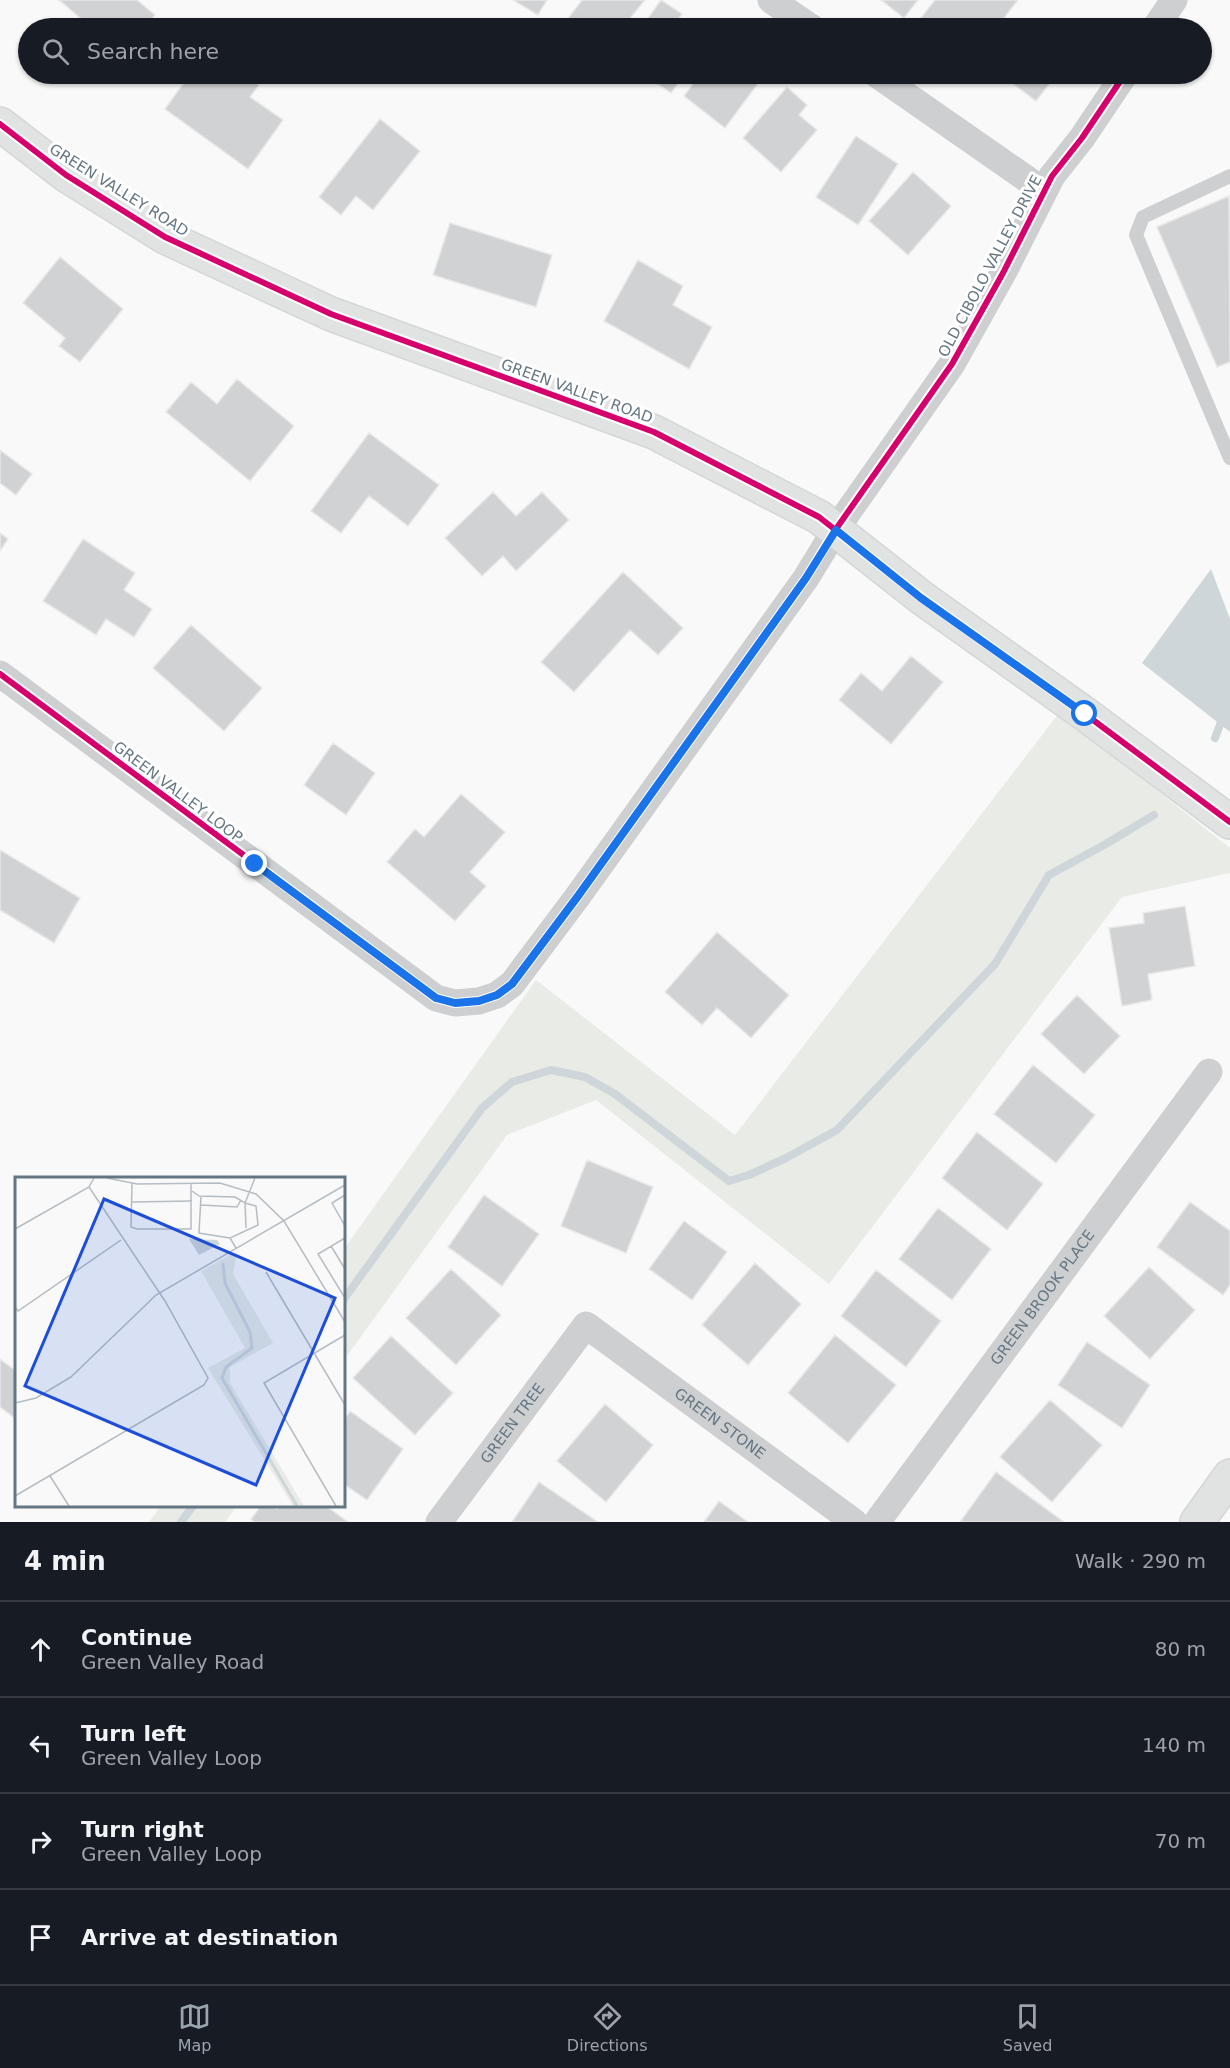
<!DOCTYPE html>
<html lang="en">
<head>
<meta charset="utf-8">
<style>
  :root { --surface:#171b24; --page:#20242c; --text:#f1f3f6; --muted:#9ea1a6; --line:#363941; --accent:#99a4ac }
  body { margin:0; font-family:"DejaVu Sans",sans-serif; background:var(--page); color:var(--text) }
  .stop { position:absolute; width:18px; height:18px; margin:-14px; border:4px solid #1a73e8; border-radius:50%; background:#fff }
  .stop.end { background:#1a73e8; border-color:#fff; box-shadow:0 2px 6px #0008 }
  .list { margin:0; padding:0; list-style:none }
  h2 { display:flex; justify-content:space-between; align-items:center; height:78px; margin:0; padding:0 24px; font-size:26px }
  h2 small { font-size:20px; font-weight:400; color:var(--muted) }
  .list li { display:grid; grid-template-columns:39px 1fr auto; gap:18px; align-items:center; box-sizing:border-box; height:96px; padding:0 24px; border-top:2px solid var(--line) }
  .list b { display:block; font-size:22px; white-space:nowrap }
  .list p { margin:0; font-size:20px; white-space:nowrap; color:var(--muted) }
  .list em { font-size:20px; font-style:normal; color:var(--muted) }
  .icon { flex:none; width:33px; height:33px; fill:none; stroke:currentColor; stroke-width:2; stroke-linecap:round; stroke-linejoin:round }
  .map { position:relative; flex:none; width:1230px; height:1522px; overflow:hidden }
  .search { position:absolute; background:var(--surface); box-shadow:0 2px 4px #0004; left:18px; right:18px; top:18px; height:66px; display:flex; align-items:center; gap:15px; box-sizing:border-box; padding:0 21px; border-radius:33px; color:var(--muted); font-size:22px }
  .sheet { height:462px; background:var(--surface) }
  nav { display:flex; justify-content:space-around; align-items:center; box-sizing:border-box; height:84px; border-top:2px solid var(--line); background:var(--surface); font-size:16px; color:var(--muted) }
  nav a { display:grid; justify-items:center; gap:3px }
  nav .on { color:var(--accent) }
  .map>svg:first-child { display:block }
  .green { fill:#e8ebe6 }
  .water { fill:#ced6d9 }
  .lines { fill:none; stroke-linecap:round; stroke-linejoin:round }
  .stream { stroke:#ced6d9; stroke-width:8 }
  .building { fill:#d0d2d3; stroke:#e8e8e8; stroke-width:1.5 }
  .secondary-casing { stroke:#d5d6d7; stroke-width:36 }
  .lane { stroke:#cecfd0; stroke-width:14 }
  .street { stroke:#cecfd0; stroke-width:27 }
  .secondary { stroke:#e1e2e2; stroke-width:33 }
  .cycleway-casing { stroke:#fff; stroke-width:10 }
  .cycleway { stroke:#d6006c; stroke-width:6 }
  .route { stroke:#1a73e8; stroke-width:8 }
  .labels { text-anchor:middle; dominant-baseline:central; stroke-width:6; stroke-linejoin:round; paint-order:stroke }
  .street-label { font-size:15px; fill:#657683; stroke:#fff }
  .inset-river { fill:none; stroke:#ced6d9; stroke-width:3 }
  .inset-road { fill:none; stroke:#b5bdc3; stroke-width:1.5 }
  .view { fill:#1d4ed8; fill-opacity:0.15; stroke:#1d4ed8; stroke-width:3 }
  .inset-edge { fill:none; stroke:#657683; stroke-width:3 }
</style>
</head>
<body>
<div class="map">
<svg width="1230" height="1522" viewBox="0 0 1230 1522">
  <rect width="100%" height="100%" fill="#f9f9f9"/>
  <path class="green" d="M 1059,713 L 1230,848 L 1230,873 L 1122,897 L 829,1284 L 596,1100 L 507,1135 L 344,1360 L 344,1249 L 536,980 L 735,1135 Z
    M 161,1506 L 237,1506 L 225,1522 L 149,1522 Z"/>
  <path class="water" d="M 1211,569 L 1230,619 L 1230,732 L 1142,663 Z"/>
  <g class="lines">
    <path class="stream" d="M 1215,738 L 1230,698
      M 344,1299 L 482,1108 L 512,1082 L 551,1070 L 585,1077 L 615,1094 L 729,1181 L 749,1175 L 786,1158 L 837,1130 L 995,964 L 1049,875 L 1104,845 L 1154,815
      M 181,1522 L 193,1506"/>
  </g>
  <path class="building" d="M 59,0 L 137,0 L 155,15 L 143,28 L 92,28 Z
    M 513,0 L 547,0 L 538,15 Z
    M 582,0 L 645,0 L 622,28 L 576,28 L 566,21 Z
    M 661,0 L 682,14 L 672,28 L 641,28 Z
    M 881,0 L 918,0 L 904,18 Z
    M 935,0 L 1018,0 L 996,28 L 959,28 L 951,22 L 946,28 L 922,28 L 916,24 Z
    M 190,74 L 217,74 L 220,76 L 221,74 L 244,74 L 259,85 L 250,97 L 283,120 L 248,169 L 165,109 Z
    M 643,74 L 685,74 L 671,93 Z
    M 700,74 L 765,74 L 725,128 L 684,96 Z
    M 1000,74 L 1057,74 L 1036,101 Z
    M 787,87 L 807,105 L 799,115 L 817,130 L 781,172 L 743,138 Z
    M 380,119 L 420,151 L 373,210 L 356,196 L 341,215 L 319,197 Z
    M 856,136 L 898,164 L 858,225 L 816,197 Z
    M 913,172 L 951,206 L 908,255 L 869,221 Z
    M 1229,196 L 1230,362 L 1217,367 L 1157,227 Z
    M 450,223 L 552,255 L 536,307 L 433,275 Z
    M 60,257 L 123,309 L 80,362 L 59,346 L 65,338 L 23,303 Z
    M 638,260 L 683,286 L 673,305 L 712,327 L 689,369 L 604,321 Z
    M 237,379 L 294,426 L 250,481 L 166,412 L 191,382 L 217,404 Z
    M 369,433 L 439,485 L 408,526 L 369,496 L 341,533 L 311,511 Z
    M 0,450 L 32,474 L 16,495 L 0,483 Z
    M 493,492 L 516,516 L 542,492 L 569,520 L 516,571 L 503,556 L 482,576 L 445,538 Z
    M 0,533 L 8,539 L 0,551 Z
    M 83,539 L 135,573 L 124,590 L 152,609 L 134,637 L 106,619 L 96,635 L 43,601 Z
    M 623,572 L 683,628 L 658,655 L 630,630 L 574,692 L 541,662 Z
    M 191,625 L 262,688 L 224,731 L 153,668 Z
    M 911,656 L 943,682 L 891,744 L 839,700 L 861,673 L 882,691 Z
    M 333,743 L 375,773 L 346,815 L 304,785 Z
    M 461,794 L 505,832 L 470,872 L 486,886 L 455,921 L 387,862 L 415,829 L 424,837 Z
    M 0,850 L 80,898 L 54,943 L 0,910 Z
    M 1185,906 L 1195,966 L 1148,974 L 1152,1000 L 1122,1006 L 1109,928 L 1144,923 L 1143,913 Z
    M 717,932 L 789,995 L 751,1038 L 717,1008 L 702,1025 L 665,992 Z
    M 1077,995 L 1120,1036 L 1084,1074 L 1041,1034 Z
    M 1033,1065 L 1095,1115 L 1056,1163 L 994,1114 Z
    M 977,1132 L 1043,1184 L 1007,1230 L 942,1178 Z
    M 587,1160 L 653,1187 L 626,1253 L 561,1226 Z
    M 484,1195 L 539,1234 L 502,1286 L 448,1247 Z
    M 1190,1202 L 1230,1231 L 1230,1285 L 1223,1295 L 1157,1247 Z
    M 938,1208 L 991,1249 L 952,1300 L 899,1259 Z
    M 684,1221 L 727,1252 L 692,1300 L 649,1269 Z
    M 755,1263 L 801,1304 L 748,1365 L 702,1325 Z
    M 1149,1267 L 1195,1310 L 1150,1359 L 1104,1316 Z
    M 451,1269 L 501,1315 L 456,1365 L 406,1318 Z
    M 876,1270 L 941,1321 L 906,1367 L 841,1316 Z
    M 835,1335 L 896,1385 L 848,1443 L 788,1393 Z
    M 391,1336 L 453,1393 L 415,1435 L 353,1378 Z
    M 1087,1342 L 1150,1385 L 1122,1428 L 1058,1385 Z
    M 0,1359 L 16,1371 L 16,1419 L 0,1407 Z
    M 1050,1400 L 1102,1445 L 1052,1502 L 1000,1457 Z
    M 605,1404 L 653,1445 L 606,1502 L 557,1461 Z
    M 350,1411 L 403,1449 L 367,1500 L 344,1484 L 344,1420 Z
    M 996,1472 L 1064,1522 L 960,1522 Z
    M 539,1482 L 598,1522 L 512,1522 Z
    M 719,1501 L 748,1522 L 704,1522 Z
    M 261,1506 L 273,1506 L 277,1509 L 280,1506 L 326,1506 L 348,1522 L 254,1522 L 251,1519 Z"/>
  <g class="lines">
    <g class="secondary-casing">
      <path id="secondary" d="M 0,124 L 66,175 L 165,237 L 331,314 L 654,432 L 819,517 L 922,598 L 1085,714 L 1230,822
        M 1197,1522 L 1230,1476"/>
    </g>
    <path class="lane" d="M 1230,176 L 1143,217 L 1136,235 L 1230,458"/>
    <g class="street">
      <path d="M 771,0 L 812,28"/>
      <path d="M 1155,28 L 1174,0"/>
      <path d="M 876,74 L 1044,191"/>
      <path d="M 0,674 L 436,998 L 455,1003 L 479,1001 L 497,995 L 512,984 L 578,896 L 806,578 L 836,529 L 952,364 L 1003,273 L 1052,176 L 1082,138 L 1125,74"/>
      <path id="s1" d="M 439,1522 L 586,1325 L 854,1522"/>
      <path id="s2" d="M 877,1522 L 1209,1072"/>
    </g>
    <use href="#secondary" class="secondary"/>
    <g class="cycleway-casing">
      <path id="cycleway" d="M 0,124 L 66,175 L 165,237 L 331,314 L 654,432 L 819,517 L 922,598 L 1085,714 L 1230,822
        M 0,674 L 436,998 L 455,1003 L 479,1001 L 497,995 L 512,984 L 578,896 L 806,578 L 836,529 L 952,364 L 1003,273 L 1052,176 L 1082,138 L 1125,74"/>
    </g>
    <use href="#cycleway" class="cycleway"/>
  </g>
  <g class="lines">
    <path class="route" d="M 255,864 L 436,998 L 455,1003 L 479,1001 L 497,995 L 512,984 L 578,896 L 806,578 L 836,530 L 921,598 L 1085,714"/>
  </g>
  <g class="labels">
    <g class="street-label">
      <text transform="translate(119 190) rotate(32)">GREEN VALLEY ROAD</text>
      <text transform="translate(990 266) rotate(-62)">OLD CIBOLO VALLEY DRIVE</text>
      <text transform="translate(577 391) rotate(20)">GREEN VALLEY ROAD</text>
      <text transform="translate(178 792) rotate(37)">GREEN VALLEY LOOP</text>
      <text stroke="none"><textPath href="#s2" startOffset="279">GREEN BROOK PLACE</textPath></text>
      <text stroke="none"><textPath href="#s1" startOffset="123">GREEN TREE</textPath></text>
      <text stroke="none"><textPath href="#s1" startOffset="412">GREEN STONE</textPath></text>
    </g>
  </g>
  <g transform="translate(15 1177)">
    <rect width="330" height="330" fill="#f9f9f9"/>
    <path d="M 222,74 L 218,97 L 258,166 L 215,190 L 215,206 L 289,329 L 278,329 L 193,191 L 230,171 L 186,94 Z" fill="#e8ebe6"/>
    <path d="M 174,62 L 202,63 L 205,67 L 184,78 Z" fill="#ced6d9"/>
    <path class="inset-river" d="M 208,86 L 210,106 L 235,155 L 237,171 L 211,190 L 207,201 L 282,329"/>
    <path class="inset-road" d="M 92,1 L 122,7 L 205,6 L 241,17 L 269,44 L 330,145M 117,6 L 116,50 L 122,52 L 176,52 L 176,6M 177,14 L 184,19 L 220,20 L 230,26 L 240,1M 330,18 L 317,26 L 330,49M 186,19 L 184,56 L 215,61M 116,25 L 177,24M 186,28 L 222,30 L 226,23M 0,52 L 74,10 L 79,1M 330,61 L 303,77 L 330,121M 316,69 L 330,92M 221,71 L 215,61 L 243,48 L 241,29 L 230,26 L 231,51M 251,95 L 330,228M 0,130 L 3,134 L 106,63M 0,226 L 21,221 L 56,200 L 141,118 L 330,8M 35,299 L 54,329M 0,319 L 189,208 L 193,201 L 150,124 L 74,10M 321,329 L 249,206 L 330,158"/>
    <path class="view" d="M 89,22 L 320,121 L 241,308 L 10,209 Z"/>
    <rect width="330" height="330" class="inset-edge"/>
  </g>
</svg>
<div class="stop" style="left:1085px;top:714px"></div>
<div class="stop end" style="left:255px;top:864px"></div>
<div class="search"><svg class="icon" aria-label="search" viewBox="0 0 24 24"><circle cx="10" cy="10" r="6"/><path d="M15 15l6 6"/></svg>Search here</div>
</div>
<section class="sheet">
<h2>4 min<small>Walk · 290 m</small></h2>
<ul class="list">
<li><svg class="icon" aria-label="ahead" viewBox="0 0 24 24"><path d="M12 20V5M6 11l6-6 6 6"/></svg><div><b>Continue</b><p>Green Valley Road</p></div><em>80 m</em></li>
<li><svg class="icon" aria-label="left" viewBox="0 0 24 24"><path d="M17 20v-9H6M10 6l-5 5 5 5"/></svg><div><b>Turn left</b><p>Green Valley Loop</p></div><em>140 m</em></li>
<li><svg class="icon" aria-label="right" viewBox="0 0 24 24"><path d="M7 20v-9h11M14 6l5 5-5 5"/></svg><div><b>Turn right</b><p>Green Valley Loop</p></div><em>70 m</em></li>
<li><svg class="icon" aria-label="arrive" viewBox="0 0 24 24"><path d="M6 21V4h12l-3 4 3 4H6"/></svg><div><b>Arrive at destination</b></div></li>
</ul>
</section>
<nav>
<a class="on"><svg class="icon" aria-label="map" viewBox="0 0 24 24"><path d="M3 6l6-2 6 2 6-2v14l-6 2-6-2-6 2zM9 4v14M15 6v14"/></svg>Map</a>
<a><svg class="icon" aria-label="directions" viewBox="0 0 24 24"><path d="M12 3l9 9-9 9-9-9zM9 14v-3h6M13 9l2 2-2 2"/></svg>Directions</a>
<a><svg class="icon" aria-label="saved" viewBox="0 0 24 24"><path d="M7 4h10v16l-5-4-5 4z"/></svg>Saved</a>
</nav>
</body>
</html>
